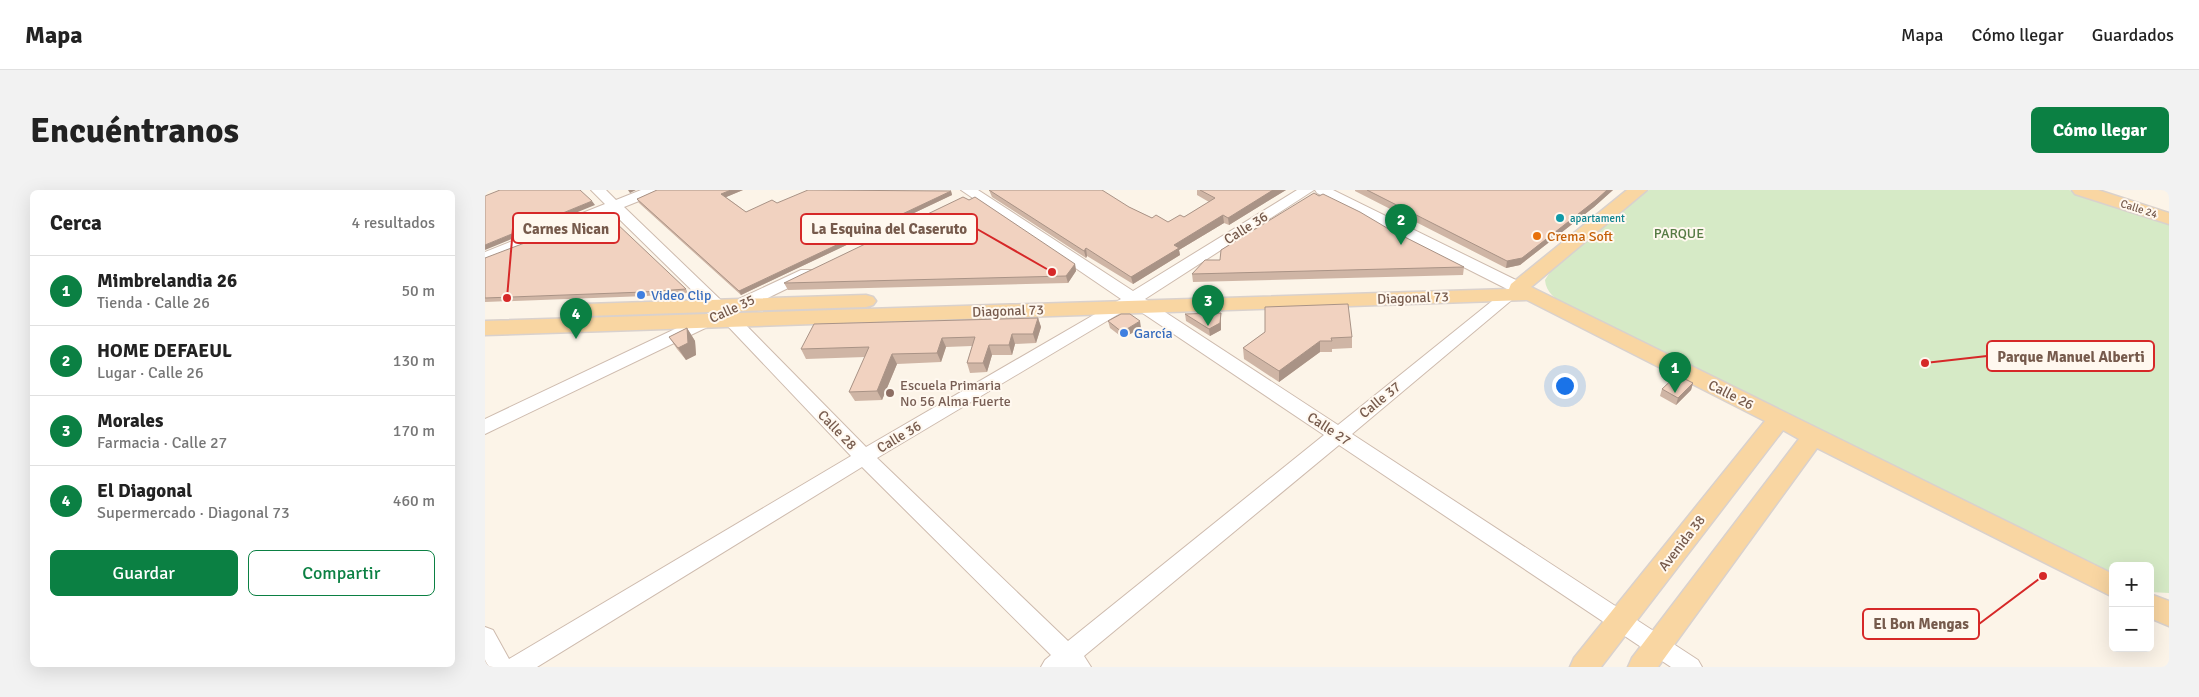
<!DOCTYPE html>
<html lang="es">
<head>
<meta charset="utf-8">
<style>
  :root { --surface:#fff; --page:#f2f2f2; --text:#222; --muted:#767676; --line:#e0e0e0; --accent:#0b8043 }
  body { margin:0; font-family:Signika,sans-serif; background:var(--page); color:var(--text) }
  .controls { position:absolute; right:15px; bottom:15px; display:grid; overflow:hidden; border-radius:8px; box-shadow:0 5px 20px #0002 }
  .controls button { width:45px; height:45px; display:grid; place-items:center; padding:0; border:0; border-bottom:1px solid var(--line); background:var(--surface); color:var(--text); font:25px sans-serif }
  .you { position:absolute; left:1079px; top:195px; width:18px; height:18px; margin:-12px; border:4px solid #fff; border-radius:50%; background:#1a73e8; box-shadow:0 0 0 8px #1a73e833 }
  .badge { display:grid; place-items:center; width:32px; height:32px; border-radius:50%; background:var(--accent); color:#fff; font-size:16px; font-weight:700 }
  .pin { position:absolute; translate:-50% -41px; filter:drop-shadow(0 1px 2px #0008) }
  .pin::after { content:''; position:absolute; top:26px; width:18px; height:15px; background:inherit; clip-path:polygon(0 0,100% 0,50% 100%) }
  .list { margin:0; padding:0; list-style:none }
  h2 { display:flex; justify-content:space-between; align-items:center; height:65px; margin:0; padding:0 20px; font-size:21px }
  h2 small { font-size:16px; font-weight:400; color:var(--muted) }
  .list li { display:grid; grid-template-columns:32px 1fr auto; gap:15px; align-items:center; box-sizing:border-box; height:70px; padding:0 20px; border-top:1px solid var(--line) }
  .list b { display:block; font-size:19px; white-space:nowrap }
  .list p { margin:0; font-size:16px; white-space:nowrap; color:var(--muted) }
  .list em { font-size:16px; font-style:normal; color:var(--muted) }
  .actions { display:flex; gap:10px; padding:15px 20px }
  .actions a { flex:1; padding:11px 0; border:1px solid var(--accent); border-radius:8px; text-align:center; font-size:18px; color:var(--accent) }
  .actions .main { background:var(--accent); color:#fff }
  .map { position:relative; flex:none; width:1684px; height:477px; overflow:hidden; border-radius:8px }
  header { display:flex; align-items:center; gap:30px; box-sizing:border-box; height:70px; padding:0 25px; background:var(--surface); border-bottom:1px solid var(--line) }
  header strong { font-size:24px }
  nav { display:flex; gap:28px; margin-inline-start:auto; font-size:18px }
  .intro { display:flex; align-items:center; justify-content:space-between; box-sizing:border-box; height:120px; padding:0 30px }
  h1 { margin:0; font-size:35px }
  .button { padding:12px 22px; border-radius:8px; background:var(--accent); color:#fff; font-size:18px; font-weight:700 }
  main { display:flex; gap:30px; padding:0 30px }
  aside { flex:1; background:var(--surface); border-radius:8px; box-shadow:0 5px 20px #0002 }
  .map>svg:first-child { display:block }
  .green { fill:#d6eac6 }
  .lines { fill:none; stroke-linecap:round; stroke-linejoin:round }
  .minor-casing { stroke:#cebbae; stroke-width:2 }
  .major-casing { stroke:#d9d1cd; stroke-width:3 }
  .minor { fill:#fff; fill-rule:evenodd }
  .major { fill:#f9d6a2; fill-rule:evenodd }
  .wall { fill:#cfb5a5 }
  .shaded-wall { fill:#a99386 }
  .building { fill:#f1d2c0; stroke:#a99386 }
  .culture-dot { fill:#0f9aa8; stroke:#fff8ef; stroke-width:2 }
  .food-dot { fill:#e8710a; stroke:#fff8ef; stroke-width:2 }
  .shop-dot { fill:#3f7fe0; stroke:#fff8ef; stroke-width:2 }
  .education-dot { fill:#8d6e63; stroke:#fff8ef; stroke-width:2 }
  .labels { text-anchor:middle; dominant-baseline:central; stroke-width:4; stroke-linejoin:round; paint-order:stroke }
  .far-street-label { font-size:11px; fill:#765a4c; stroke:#fff8ef }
  .far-culture-label { font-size:11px; fill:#0d838f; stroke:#fff8ef; text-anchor:start }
  .street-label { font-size:14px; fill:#765a4c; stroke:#fff8ef }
  .park-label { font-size:14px; fill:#567b44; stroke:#fff8ef }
  .food-label { font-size:14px; fill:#c56008; stroke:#fff8ef; text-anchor:start }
  .shop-label { font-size:14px; fill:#366cbe; stroke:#fff8ef; text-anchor:start }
  .education-label { font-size:14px; fill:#785e54; stroke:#fff8ef; text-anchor:start }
  .leader { fill:none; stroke:#d62828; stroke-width:2 }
  .callout-dot { fill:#d62828; stroke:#fff8ef; stroke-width:2 }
  .callout { fill:#fff8ef; stroke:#d62828; stroke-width:2 }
  .callout-label { font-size:15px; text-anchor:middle; font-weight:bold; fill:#765a4c }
</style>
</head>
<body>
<header>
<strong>Mapa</strong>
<nav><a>Mapa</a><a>Cómo llegar</a><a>Guardados</a></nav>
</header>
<div class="intro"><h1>Encuéntranos</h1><a class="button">Cómo llegar</a></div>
<main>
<aside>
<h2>Cerca<small>4 resultados</small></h2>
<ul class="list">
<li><span class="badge">1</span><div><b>Mimbrelandia 26</b><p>Tienda · Calle 26</p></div><em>50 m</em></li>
<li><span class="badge">2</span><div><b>HOME DEFAEUL</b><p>Lugar · Calle 26</p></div><em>130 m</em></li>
<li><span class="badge">3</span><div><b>Morales</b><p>Farmacia · Calle 27</p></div><em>170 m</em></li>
<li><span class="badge">4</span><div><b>El Diagonal</b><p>Supermercado · Diagonal 73</p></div><em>460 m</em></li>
</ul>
<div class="actions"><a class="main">Guardar</a><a>Compartir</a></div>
</aside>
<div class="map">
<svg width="1684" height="477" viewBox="0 0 1684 477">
  <rect width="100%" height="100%" fill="#fcf4e8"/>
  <path class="green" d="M 1164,0 L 1584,0 L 1684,33 L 1684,403 L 1665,402 L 1665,376 L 1628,376 L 1628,389 L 1081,115 C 1071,109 1061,103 1060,90 L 1067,79 Z"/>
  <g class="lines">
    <g class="minor-casing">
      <path id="minor" d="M 106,0 L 121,0 L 131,10 L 156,0 L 176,0 L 174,3 L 139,17 L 241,115 L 316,80 L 328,80 L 330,83 L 328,86 L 250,124 L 381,257 L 636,109 L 476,0 L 493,0 L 648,101 L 812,0 L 829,0 L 660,109 L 853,235 L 1022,99 L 832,3 L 830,0 L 848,0 L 1039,94 L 1041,98 L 867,244 L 1213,470 L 1217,477 L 1186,477 L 854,255 L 599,466 L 606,477 L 556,477 L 560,470 L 566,465 L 377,277 L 52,477 L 4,477 L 0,470 L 0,437 L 8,440 L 24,469 L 366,266 L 237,130 L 0,244 L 0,229 L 228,121 L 127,22 L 0,72 L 0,62 L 120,14 ZM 647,116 L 839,245 L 583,451 L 392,268 Z"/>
    </g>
    <g class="major-casing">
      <path id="major" d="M 1142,0 L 1162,0 L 1046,97 L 1628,384 L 1628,407 L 1332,258 L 1173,477 L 1143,477 L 1147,468 L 1314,249 L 1298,240 L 1116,477 L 1085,477 L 1089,468 L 1280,231 L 1042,110 L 0,145 L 0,131 L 1024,99 L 1026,94 Z
        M 1587,0 L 1613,0 L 1684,23 L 1684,34 L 1590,4 Z
        M 381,105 L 388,107 L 391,111 L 388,115 L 381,117 L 101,126 L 94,125 L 91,120 L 94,115 L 101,114 Z
        M 1665,404 L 1684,411 L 1684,436 L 1665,428 Z"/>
    </g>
    <use href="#minor" class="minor"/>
    <use href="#major" class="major"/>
  </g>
  <path class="wall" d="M 172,0 L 258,0 L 241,7 L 261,22 L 292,13 L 466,1 L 467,5 L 256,105 L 154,13 L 152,9 Z
    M 504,0 L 644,17 L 667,28 L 683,32 L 699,27 L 724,12 L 712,5 L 712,0 L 801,0 L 744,35 L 739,33 L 694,60 L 695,65 L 648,94 L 602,66 L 601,68 L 507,7 Z
    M 870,0 L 1128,0 L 1109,17 L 1035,75 L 1021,78 L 870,1 Z
    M 0,68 L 201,99 L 203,103 L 161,106 L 0,112 Z
    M 735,70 L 979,77 L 978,85 L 708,92 L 707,84 Z
    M 590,74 L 591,81 L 583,93 L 303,100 L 299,93 Z
    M 736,123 L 736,140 L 725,146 L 701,131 L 700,124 Z
    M 553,128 L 556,137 L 551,153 L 530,154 L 527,165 L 507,165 L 502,182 L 485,183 L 482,173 L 487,156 L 461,157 L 456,172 L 412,174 L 397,210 L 370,211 L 364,202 L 380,167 L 321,169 L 316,159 Z
    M 623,131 L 656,138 L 638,148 L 625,138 Z
    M 202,138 L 210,151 L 211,165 L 201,170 L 192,159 L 184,147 Z
    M 780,142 L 867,147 L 867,158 L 847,159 L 847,162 L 835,162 L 794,192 L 759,169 L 758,158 Z
    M 1208,193 L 1206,200 L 1191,215 L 1175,206 L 1177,199 Z"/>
  <path class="shaded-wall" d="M 143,0 L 151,0 L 145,3 Z
    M 246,0 L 258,0 L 239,8 L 236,4 Z
    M 788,0 L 801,0 L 744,35 L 743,28 Z
    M 1122,0 L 1128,0 L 1109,17 L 1035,75 L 1021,78 L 1022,71 Z
    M 466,1 L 467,5 L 256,105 L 254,101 Z
    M 107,11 L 110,15 L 0,60 L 0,55 Z
    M 738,25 L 739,33 L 694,60 L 695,65 L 648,94 L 646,87 L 689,55 Z
    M 601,58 L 602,66 L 601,68 L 599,61 Z
    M 590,74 L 591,81 L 583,93 L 581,86 Z
    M 736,123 L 736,140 L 725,146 L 724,139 Z
    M 553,128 L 556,137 L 551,153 L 548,144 Z
    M 655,131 L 656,138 L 638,148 L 637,142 Z
    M 202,138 L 210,151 L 211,165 L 201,170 L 193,158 Z
    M 527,144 L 530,154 L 527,165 L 524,155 Z
    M 457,148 L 461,157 L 456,172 L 452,163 Z
    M 835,151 L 835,162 L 794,192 L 794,181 Z
    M 504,155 L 507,165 L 502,182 L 498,173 Z
    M 407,164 L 412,174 L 397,210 L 392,201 Z
    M 1208,193 L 1206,200 L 1191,215 L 1193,208 Z"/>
  <path class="building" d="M 15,0 L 95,0 L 107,11 L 0,55 L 0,6 Z
    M 172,0 L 246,0 L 236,4 L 261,22 L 287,10 L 292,13 L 323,0 L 466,1 L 254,101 L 152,9 Z
    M 504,0 L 617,0 L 644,17 L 667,28 L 671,25 L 683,32 L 695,25 L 699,27 L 730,8 L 715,0 L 788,0 L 743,28 L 738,25 L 689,55 L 694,58 L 646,87 L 601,58 L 599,61 Z
    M 882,0 L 1122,0 L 1111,10 L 1037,68 L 1022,71 Z
    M 829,3 L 834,6 L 838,4 L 875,22 L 902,38 L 979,77 L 707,84 L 720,70 L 735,70 L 736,60 Z
    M 478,7 L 484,10 L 490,7 L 590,74 L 581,86 L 299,93 Z
    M 116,24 L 126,33 L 129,31 L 201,99 L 159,102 L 0,108 L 0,68 Z
    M 863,114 L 867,147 L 846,148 L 847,151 L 835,151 L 794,181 L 758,158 L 780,142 L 780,117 Z
    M 736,123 L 735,133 L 724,139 L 700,124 Z
    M 636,124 L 645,124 L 655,131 L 637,142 L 623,131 Z
    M 553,128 L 548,144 L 527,144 L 524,155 L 504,155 L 498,173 L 482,173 L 490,147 L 457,148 L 452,163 L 407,164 L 392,201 L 364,202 L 384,157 L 316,159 L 329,134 Z
    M 202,138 L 203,153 L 193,158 L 184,147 Z
    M 1192,185 L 1208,193 L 1193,208 L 1177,199 Z"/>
  <circle class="culture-dot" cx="1075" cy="28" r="5"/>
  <circle class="food-dot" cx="1052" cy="46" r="5"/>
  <g class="shop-dot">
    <circle cx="156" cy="105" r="5"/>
    <circle cx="639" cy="143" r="5"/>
  </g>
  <circle class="education-dot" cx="405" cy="203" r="5"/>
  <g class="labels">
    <g class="far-street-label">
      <text transform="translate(1654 19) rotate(18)">Calle 24</text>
    </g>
    <g class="far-culture-label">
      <text x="1085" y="28">apartament</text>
    </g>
    <g class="street-label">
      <text transform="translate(761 38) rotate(-32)">Calle 36</text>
      <text transform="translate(928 108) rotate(-2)">Diagonal 73</text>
      <text transform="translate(247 119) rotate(-25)">Calle 35</text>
      <text transform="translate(523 121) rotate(-2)">Diagonal 73</text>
      <text transform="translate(1246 205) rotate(27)">Calle 26</text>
      <text transform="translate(895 210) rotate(-39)">Calle 37</text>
      <text transform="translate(844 239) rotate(33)">Calle 27</text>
      <text transform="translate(352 240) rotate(46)">Calle 28</text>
      <text transform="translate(414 247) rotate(-31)">Calle 36</text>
      <text transform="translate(1197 353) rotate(-52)">Avenida 38</text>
    </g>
    <g class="park-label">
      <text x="1194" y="43">PARQUE</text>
    </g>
    <g class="food-label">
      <text x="1062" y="46">Crema Soft</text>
    </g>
    <g class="shop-label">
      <text x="166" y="105">Video Clip</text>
      <text x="649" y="143">García</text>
    </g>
    <g class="education-label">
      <text x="415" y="195">Escuela Primaria<tspan x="415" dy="16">No 56 Alma Fuerte</tspan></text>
    </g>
  </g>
  <path class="leader" d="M22 108L28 38M567 82L492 39M1440 173L1502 166M1558 386L1494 434"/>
  <g class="callout-dot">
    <circle cx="22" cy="108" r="5"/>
    <circle cx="567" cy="82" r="5"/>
    <circle cx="1440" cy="173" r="5"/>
    <circle cx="1558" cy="386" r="5"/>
  </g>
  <g class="callout">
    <rect x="28" y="23" width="106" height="30" rx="5"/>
    <rect x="316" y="24" width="176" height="30" rx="5"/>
    <rect x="1502" y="151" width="167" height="30" rx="5"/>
    <rect x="1378" y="419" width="116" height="30" rx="5"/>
  </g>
  <g class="callout-label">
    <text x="81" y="44">Carnes Nican</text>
    <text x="404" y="44">La Esquina del Caseruto</text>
    <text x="1586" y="172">Parque Manuel Alberti</text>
    <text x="1436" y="439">El Bon Mengas</text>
  </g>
</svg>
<div class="controls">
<button>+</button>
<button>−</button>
</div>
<div class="you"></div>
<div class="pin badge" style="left:1190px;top:203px">1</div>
<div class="pin badge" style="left:916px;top:55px">2</div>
<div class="pin badge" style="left:723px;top:136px">3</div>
<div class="pin badge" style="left:91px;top:149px">4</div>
</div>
</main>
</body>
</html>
